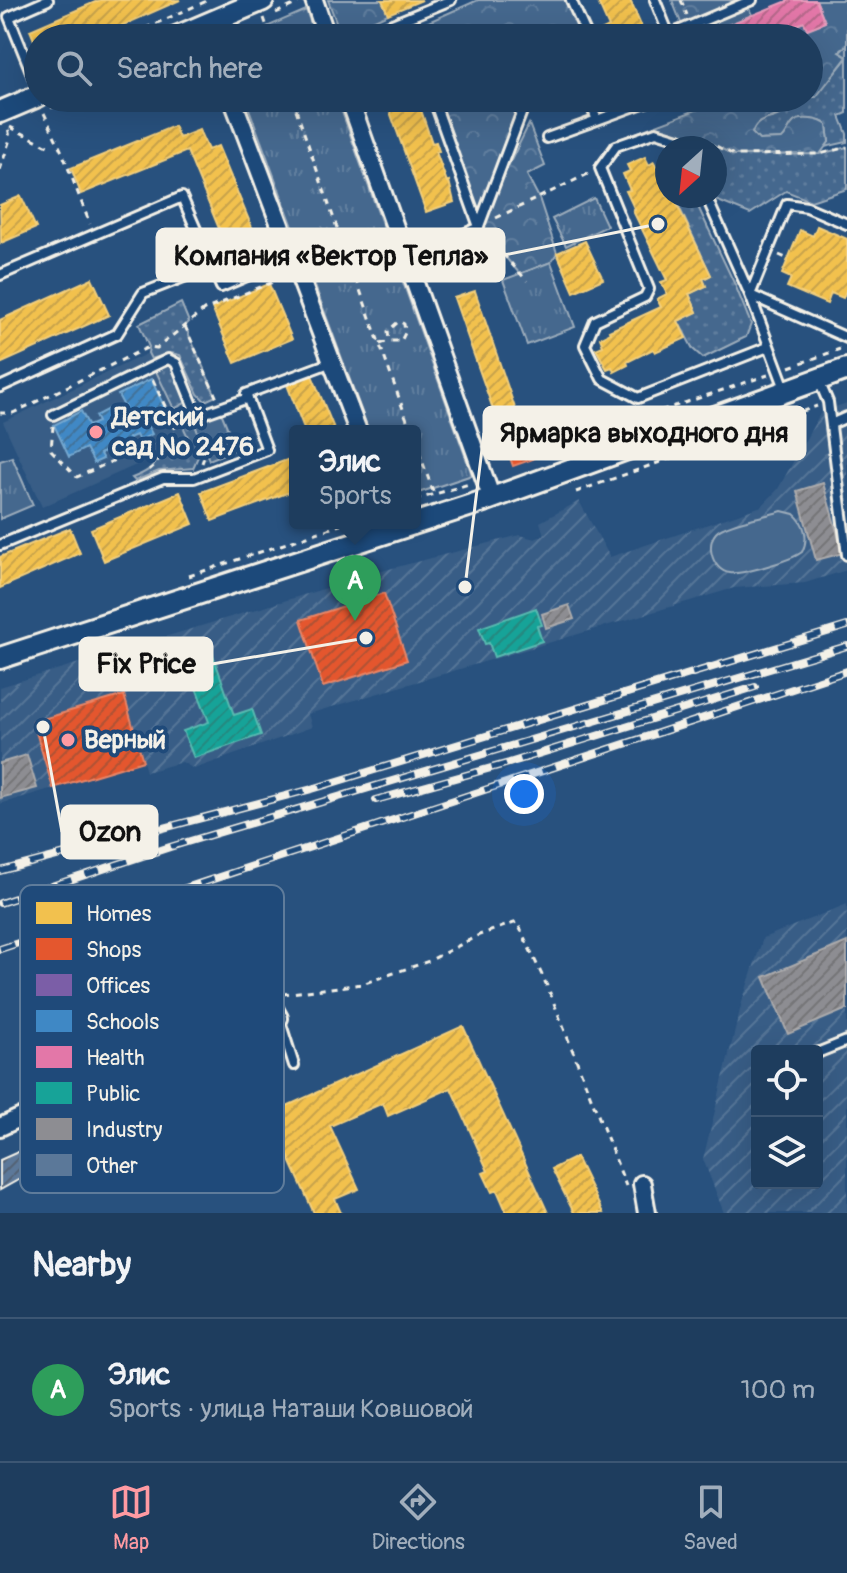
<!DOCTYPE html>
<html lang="en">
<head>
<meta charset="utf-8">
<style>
  :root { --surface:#1e3d5e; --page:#264464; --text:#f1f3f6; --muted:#a1aebc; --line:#3c5673; --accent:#ff9aa2 }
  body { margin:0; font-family:Pangolin,sans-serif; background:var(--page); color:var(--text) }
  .controls { position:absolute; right:24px; bottom:24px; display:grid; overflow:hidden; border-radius:8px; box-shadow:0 8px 32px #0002 }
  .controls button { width:72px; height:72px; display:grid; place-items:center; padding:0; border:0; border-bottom:2px solid var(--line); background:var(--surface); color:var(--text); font:40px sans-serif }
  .compass { position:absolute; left:655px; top:136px; width:72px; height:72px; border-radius:50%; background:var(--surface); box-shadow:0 8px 32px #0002; rotate:207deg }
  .you { position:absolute; left:524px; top:794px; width:28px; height:28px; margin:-20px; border:6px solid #fff; border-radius:50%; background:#1a73e8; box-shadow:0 0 0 12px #1a73e833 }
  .badge { display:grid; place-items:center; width:52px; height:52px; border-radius:50%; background:var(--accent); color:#fff; font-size:26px; font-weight:700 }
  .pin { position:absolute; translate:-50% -66px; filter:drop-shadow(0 2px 4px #0008) }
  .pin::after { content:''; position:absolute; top:42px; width:28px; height:24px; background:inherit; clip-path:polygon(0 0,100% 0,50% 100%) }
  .popup { position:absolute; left:289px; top:425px; width:132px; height:104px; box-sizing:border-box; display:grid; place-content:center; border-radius:8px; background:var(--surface); filter:drop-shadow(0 2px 6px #0005); font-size:26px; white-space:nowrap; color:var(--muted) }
  .popup b { font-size:30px; color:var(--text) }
  .popup::after { content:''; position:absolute; left:50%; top:100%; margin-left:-16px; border:16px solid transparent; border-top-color:var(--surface) }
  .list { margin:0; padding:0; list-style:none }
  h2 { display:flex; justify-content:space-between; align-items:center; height:104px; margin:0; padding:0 32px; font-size:34px }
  h2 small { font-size:26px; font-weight:400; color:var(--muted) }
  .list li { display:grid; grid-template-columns:52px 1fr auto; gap:24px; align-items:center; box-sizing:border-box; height:144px; padding:0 32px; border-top:2px solid var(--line) }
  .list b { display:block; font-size:30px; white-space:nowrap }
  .list p { margin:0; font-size:26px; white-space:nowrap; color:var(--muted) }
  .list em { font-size:26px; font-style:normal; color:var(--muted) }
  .icon { flex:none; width:44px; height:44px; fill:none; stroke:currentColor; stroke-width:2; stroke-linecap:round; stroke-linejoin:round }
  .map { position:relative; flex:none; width:847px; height:1213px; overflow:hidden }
  .search { position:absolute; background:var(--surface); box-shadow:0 8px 32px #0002; left:24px; right:24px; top:24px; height:88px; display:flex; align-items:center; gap:20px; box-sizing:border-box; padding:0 28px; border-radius:44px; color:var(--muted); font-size:30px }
  .sheet { height:248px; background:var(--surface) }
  nav { display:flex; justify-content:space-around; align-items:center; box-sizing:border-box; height:112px; border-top:2px solid var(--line); background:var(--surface); font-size:22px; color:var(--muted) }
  nav a { display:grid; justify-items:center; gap:4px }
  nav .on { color:var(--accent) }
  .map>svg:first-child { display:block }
  .built { fill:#375d86 }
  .industrial { fill:url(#industrial-furrows); fill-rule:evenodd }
  .grass { fill:url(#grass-dots); stroke:#9cacbb; stroke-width:2 }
  .forest { fill:url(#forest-crowns); stroke:#9cacbb; stroke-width:2 }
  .park { fill:url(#park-tufts); stroke:#9cacbb; stroke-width:2 }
  .garden { fill:#45688e; stroke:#9cacbb; stroke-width:2 }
  .homes { fill:url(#homes-hatch); stroke:#f3cf7c; stroke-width:2 }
  .shops { fill:url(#shops-hatch); stroke:#e98566; stroke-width:2 }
  .offices { fill:url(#offices-hatch); stroke:#9f8aba; stroke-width:2 }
  .schools { fill:url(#schools-hatch); stroke:#75a8d0; stroke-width:2 }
  .health { fill:url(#health-hatch); stroke:#e89cbb; stroke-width:2 }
  .public { fill:url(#public-hatch); stroke:#59bab0; stroke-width:2 }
  .industry { fill:url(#industry-hatch); stroke:#acabac; stroke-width:2 }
  .building { fill:url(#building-hatch); stroke:#f4f1e8; stroke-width:2 }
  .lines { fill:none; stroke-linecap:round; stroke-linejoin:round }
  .service-casing { stroke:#f4f1e8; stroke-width:14 }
  .minor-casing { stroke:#f4f1e8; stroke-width:22 }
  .tertiary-casing { stroke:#f4f1e8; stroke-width:26 }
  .path { stroke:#f4f1e8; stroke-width:3; stroke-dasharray:6 6; stroke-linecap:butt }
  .service { stroke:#1f4a7a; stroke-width:8 }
  .minor { stroke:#1f4a7a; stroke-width:16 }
  .tertiary { stroke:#1f4a7a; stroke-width:20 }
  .rail-casing { stroke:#f4f1e8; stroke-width:8 }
  .rail { stroke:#1f4a7a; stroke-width:5; stroke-dasharray:15; stroke-linecap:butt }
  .poi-dot { fill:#ff9aa2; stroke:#1f4a7a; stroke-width:3 }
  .labels { text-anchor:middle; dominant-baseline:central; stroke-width:8; stroke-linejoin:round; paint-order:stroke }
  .poi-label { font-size:26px; font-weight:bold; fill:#f4f1e8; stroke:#1f4a7a; text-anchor:start }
  .key { fill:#1f4a7a; stroke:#5f7c9b; stroke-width:2 }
  .key-label { font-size:22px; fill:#f4f1e8 }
  .leader { fill:none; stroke:#f4f1e8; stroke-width:3 }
  .callout-dot { fill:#f4f1e8; stroke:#1f4a7a; stroke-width:3 }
  .callout { fill:#f4f1e8; stroke:#f4f1e8; stroke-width:3 }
  .callout-label { font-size:28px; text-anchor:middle; font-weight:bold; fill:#111 }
</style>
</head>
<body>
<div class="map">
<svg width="847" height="1213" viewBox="0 0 847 1213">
  <defs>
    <pattern id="industrial-furrows" width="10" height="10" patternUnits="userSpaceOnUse" patternTransform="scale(2)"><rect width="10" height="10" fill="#375d86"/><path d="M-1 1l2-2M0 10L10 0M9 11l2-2" fill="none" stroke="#557597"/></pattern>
    <pattern id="grass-dots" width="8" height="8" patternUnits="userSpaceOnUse" patternTransform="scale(2)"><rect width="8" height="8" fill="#45688e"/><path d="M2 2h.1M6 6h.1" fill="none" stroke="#607e9e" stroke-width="1.8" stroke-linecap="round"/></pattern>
    <pattern id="forest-crowns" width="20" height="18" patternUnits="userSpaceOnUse" patternTransform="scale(2)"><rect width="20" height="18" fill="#45688e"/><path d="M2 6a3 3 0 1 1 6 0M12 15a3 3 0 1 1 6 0" fill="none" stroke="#607e9e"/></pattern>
    <pattern id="park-tufts" width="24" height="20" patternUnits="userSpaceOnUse" patternTransform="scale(2)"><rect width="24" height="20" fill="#45688e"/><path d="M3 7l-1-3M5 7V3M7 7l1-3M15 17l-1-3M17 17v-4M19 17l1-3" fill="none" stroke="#607e9e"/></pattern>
    <pattern id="homes-hatch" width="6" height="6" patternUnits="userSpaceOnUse" patternTransform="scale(2)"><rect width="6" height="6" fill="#f2c14e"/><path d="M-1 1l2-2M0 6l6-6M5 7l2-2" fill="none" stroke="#c8a34c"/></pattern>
    <pattern id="shops-hatch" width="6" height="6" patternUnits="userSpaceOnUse" patternTransform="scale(2)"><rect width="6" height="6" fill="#e4572e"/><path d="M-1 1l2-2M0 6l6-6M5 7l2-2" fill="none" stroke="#ae5236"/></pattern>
    <pattern id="offices-hatch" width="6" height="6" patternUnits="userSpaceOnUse" patternTransform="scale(2)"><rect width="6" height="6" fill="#7b5ea7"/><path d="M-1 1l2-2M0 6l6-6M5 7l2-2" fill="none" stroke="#605272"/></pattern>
    <pattern id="schools-hatch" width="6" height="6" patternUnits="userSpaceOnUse" patternTransform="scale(2)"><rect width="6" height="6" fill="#3f88c5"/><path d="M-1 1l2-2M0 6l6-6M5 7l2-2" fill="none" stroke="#427299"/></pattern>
    <pattern id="health-hatch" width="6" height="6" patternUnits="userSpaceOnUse" patternTransform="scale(2)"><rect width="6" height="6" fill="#e377a8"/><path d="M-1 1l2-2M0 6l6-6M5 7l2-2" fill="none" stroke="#b5698b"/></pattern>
    <pattern id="public-hatch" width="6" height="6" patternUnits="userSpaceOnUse" patternTransform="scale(2)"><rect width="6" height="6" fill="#17a398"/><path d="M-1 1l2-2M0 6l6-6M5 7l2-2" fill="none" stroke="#26887f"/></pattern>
    <pattern id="industry-hatch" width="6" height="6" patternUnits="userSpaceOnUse" patternTransform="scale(2)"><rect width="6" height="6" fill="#8d8d92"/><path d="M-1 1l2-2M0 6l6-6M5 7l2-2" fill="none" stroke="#757577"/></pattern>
    <pattern id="building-hatch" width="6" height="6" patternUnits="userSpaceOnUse" patternTransform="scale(2)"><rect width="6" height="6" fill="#5b7899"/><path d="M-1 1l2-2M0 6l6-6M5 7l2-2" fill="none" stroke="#536274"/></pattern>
  </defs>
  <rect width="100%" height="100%" fill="#28517e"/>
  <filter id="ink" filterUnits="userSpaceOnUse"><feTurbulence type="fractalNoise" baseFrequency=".0125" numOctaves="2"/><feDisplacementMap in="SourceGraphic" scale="16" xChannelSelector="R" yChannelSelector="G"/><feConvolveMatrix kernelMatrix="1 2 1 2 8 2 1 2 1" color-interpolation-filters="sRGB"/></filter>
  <g filter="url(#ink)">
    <path class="built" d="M 148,353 L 190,441 L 42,507 L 3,422 Z"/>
    <path class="industrial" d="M 847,403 L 847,570 L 805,583 L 734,588 L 308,714 L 312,727 L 194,769 L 182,762 L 146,772 L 143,761 L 0,804 L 0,687 L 389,569 L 520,535 L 535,539 L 544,535 L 540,522 L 579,501 L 610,557 L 762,506 L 778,489 L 821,412 Z
      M 847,904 L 847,1213 L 724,1213 L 703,1159 L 742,1002 L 763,938 ZM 757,1051 L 817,1051 L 817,1183 L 757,1183 Z"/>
    <path class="grass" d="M 847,45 L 847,113 L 840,116 L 847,134 L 847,142 L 825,147 L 829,142 L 827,125 C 821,119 802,116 794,122 C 789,127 788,134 782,139 L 759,140 L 752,133 C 756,119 765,121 777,116 C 793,109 796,98 816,96 L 847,58 L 839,53 Z
      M 700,138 L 734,155 L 820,154 L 847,147 L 847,189 L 811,201 L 786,191 L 750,214 L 713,199 L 715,148 L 692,148 L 690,143 Z
      M 674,196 L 693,196 L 736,287 L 751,324 L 746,337 L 703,358 L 693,349 L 678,321 L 697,312 L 689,294 L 706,286 L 703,279 L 711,275 Z
      M 181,303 L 189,322 L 185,326 L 216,396 L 205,401 L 198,394 L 180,355 L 171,353 L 151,359 L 148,353 L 149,347 L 139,324 Z
      M 168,359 L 176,363 L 191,400 L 174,409 L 153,365 Z
      M 195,410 L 221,412 L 194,422 L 203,445 L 193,468 L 159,471 L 135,481 L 132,478 C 145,473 155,468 160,454 L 190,441 L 179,418 Z"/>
    <path class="forest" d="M 328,0 L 382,0 L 388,14 L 341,35 Z
      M 478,0 L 571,0 L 587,38 L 412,38 L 410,30 Z
      M 672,0 L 745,0 L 752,15 L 715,30 L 718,38 L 676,38 L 683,28 Z
      M 816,0 L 844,0 L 847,8 L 847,45 L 839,52 L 847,57 L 816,97 L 809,97 L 809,38 L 796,38 L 791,27 L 804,22 L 808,29 L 825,22 Z
      M 434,98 L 527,98 L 484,215 L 529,124 L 545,166 L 527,175 L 539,198 L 557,253 L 551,262 L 520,274 L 479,227 Z
      M 705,98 L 802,98 C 794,103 787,110 779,114 C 767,121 757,118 752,133 L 759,140 L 782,139 C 788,134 788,127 794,122 C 801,116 820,119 827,125 L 829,142 L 820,154 L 734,155 L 700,138 L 690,143 L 656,132 L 616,146 L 611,142 L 707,106 Z"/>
    <path class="park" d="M 306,10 L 316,38 L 241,38 Z
      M 245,98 L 337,98 L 472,475 L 415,494 L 415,431 L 369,431 Z
      M 594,198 L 607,226 L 566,246 L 552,219 Z
      M 551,262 L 575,327 L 527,345 L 503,280 Z
      M 221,412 L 236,449 L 209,460 L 194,422 Z
      M 12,457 L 33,505 L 0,519 L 0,461 Z"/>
    <path class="garden" d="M 782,511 L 794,514 C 805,523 809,539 802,552 C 792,560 742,575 730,573 C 711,571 703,538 721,529 C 738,520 763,517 782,511 Z"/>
    <path class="homes" d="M 100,0 L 180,0 L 94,38 L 38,38 L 38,50 L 30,30 Z
      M 382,0 L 422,0 L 388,14 Z
      M 597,0 L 630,0 L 645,35 L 637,38 L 605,38 L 601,31 L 609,27 Z
      M 385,98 L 420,99 L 423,106 L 420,107 L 432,143 L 436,142 L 439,151 L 436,152 L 447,182 L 449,181 L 454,202 L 426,212 Z
      M 174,126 L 179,138 L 199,130 L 208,150 L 218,146 L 261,249 L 232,260 L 187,151 L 81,194 L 71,168 Z
      M 645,157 L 649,165 L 654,162 L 659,172 L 662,171 L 667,180 L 667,196 L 673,196 L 711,275 L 703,279 L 706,286 L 689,294 L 697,312 L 678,321 L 686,338 L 655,352 L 653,349 L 627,362 L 628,365 L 614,372 L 612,367 L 607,369 L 596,349 L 603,346 L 600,338 L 610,333 L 609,331 L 661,307 L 657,299 L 667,294 L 661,282 L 667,280 L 633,211 L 635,210 L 626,191 L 630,190 L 623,174 L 630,171 L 627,165 Z
      M 21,196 L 36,228 L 1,243 L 0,205 Z
      M 817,226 L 847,239 L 847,288 L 843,298 L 831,293 L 827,304 L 787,287 L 791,278 L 782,274 L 800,230 L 813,236 Z
      M 585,241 L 603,279 L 574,292 L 557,253 Z
      M 92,278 L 109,315 L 0,364 L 0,320 Z
      M 269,284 L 292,339 L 235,363 L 212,308 Z
      M 475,291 L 529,449 L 509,455 L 454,298 Z
      M 311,373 L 335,431 L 305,431 L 286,382 Z
      M 295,457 L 295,490 L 212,521 L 201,492 Z
      M 180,492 L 193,524 L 104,561 L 91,529 Z
      M 70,528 L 80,553 L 0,588 L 0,557 Z
      M 463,1026 L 548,1213 L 507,1213 L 497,1190 L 492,1192 L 483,1173 L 488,1171 L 451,1088 L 388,1116 L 383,1103 L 330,1126 L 359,1189 L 335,1199 L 341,1213 L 314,1213 L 269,1114 Z
      M 576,1157 L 603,1213 L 574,1213 L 552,1169 Z"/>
    <path class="shops" d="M 529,449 L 533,459 L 513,466 L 509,455 Z
      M 384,593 L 407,660 L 323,687 L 301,620 Z
      M 124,695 L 143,761 L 53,788 L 33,722 Z"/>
    <path class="offices" d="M 123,983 L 131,1010 L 57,1033 L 49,1005 Z"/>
    <path class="schools" d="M 151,379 L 166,410 L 145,421 L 152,434 L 139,441 L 136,435 L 129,438 L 132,444 L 113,454 L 111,448 L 100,454 L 103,459 L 94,463 L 86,448 L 69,457 L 54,425 L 81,411 L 89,426 L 98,422 L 95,416 L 112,407 L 115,413 L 125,408 L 118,395 Z"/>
    <path class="health" d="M 790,0 L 816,0 L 825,22 L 807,29 L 804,22 L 764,38 L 718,38 L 715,30 Z"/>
    <path class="public" d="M 536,608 L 542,625 L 537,626 L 542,641 L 494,657 L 489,643 L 485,644 L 479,628 Z
      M 212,652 L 234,715 L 252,709 L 261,735 L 194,758 L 183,731 L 209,722 L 186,661 Z"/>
    <path class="industry" d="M 823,483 L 843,553 L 816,560 L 797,491 Z
      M 569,605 L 574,619 L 546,628 L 542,614 Z
      M 27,755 L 37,788 L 0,798 L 0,763 Z
      M 847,942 L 847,1009 L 788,1034 L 764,977 Z"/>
    <path class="building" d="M 20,1151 L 20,1160 L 28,1157 L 34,1171 L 0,1190 L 0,1160 Z"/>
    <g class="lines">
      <g class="service-casing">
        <path id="service" d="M 571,0 L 588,38
          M 655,0 L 669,35 L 752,0
          M 406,19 L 412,38
          M 358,38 L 451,0
          M 38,89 L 9,17 L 48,0
          M 588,98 L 597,120 L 657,98
          M 547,138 L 597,120
          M 685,148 L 682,140 L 656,132 L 616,146 L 600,168 L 649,289 L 645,297 L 595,321 L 585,345 L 602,379 L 638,398 L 768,347
          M 706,196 L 750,295 L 786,391
          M 847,224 L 807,207 L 787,204 L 750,295 L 847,338
          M 479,226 L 527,98
          M 407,260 L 479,227 L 433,98
          M 0,275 L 182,197 L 221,287 L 292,257
          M 819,381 L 828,402 L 847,555
          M 0,387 L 117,334 L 143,293 L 212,266
          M 53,415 L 168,359 L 176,363 L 195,410 L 203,414 L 248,398
          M 831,424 L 847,417
          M 0,545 L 163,478 L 194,478 L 267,450 L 246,394 L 332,362
          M 279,1018 L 294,1065
          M 817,1053 L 847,1041"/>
      </g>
      <g class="minor-casing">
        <path id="minor" d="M 314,0 L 327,38
          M 232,98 L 358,431
          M 349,98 L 492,499
          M 0,1127 L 95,1083 L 267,996 L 279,1018
          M 642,1184 L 647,1213"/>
      </g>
      <g class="tertiary-casing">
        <path id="tertiary" d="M 174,38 L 263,0
          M 0,112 L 38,96
          M 0,658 L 484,501 L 847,369"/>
      </g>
      <path class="path" d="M 681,0 L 687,15
        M 276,13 L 298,3
        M 264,18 L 271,38
        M 123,38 L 209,0
        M 292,98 L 344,248
        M 51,108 L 73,98
        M 44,113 L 62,152 L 90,224
        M 695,140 L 700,138 L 734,155 L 820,154 L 847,147
        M 0,170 L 10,139 L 8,126 L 52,148
        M 496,218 L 590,173
        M 487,236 L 527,281
        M334 263a16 16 0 1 1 32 0a16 16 0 1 1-32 0Z
        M 779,255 L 788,259
        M 365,256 L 387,248
        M 315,275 L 334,269
        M 356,279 L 411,431
        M 185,326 L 217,399
        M 380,344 L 389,341 L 401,341 L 405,333 L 404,324 L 399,321 L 388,331 L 389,341
        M 790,367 L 840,349
        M 0,413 L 13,413 L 140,351 L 149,347 L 157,348 L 204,310 L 285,277
        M 53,426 L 51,450 L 77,477 L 115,460
        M 415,441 L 434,494
        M 585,444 L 603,430 L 768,375
        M 126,456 L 177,432 L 152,378
        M 202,463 L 206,452
        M 149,470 L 157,463 L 162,439
        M 576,492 L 817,406
        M 415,500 L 469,484
        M 189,576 L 346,523
        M 283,994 L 362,984 L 429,961 L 479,935 L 517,922 L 548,988 L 626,1186"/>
      <use href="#service" class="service"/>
      <use href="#minor" class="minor"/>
      <use href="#tertiary" class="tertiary"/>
      <g class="rail-casing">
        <path id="rail" d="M 376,800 L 509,763 L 755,687
          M 0,871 L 312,789 L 847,626
          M 0,903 L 170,847 L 847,646
          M 0,949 L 847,671"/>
      </g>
      <use href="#rail" class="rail"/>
    </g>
  </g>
  <g class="poi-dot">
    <circle cx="96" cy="432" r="8"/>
    <circle cx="68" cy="740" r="8"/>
  </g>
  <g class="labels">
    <g class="poi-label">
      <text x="112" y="417">Детский<tspan x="112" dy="30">сад № 2476</tspan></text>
      <text x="84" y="740">Верный</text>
    </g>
  </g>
  <rect x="20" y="885" width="264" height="308" rx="12" class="key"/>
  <rect x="36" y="902" width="36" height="22" fill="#f2c14e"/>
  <rect x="36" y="938" width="36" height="22" fill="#e4572e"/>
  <rect x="36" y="974" width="36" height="22" fill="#7b5ea7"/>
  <rect x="36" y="1010" width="36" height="22" fill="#3f88c5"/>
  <rect x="36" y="1046" width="36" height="22" fill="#e377a8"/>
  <rect x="36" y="1082" width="36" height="22" fill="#17a398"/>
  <rect x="36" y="1118" width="36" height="22" fill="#8d8d92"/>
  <rect x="36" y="1154" width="36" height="22" fill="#5b7899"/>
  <g class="key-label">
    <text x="86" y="921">Homes</text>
    <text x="86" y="957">Shops</text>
    <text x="86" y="993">Offices</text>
    <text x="86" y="1029">Schools</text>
    <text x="86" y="1065">Health</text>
    <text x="86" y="1101">Public</text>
    <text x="86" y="1137">Industry</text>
    <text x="86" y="1173">Other</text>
  </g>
  <path class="leader" d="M658 224L504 255M465 587L484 433M366 638L212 664M43 727L62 832"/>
  <g class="callout-dot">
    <circle cx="658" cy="224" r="8"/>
    <circle cx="465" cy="587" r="8"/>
    <circle cx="366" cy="638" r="8"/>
    <circle cx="43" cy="727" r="8"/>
  </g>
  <g class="callout">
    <rect x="157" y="229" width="347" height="52" rx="8"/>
    <rect x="484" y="407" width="321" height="52" rx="8"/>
    <rect x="80" y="638" width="132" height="52" rx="8"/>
    <rect x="62" y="806" width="95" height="52" rx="8"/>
  </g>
  <g class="callout-label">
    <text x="331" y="265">Компания «Вектор Тепла»</text>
    <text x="644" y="442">Ярмарка выходного дня</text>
    <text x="146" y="673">Fix Price</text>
    <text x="110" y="841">Ozon</text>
  </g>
</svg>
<div class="controls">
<button><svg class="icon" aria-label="locate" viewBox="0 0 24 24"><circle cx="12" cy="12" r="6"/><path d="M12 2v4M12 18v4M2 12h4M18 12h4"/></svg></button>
<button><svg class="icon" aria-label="layers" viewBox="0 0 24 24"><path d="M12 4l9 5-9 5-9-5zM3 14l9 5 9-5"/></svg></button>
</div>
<svg class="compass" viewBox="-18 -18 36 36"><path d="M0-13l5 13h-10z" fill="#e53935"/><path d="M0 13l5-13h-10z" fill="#a1aebc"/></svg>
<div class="you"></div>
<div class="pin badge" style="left:355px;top:621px;background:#2e9e5b">A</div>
<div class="popup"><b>Элис</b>Sports</div>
<div class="search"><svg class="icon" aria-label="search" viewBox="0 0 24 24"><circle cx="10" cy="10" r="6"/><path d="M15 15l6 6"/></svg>Search here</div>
</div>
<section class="sheet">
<h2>Nearby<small></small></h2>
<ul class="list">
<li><span class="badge" style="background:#2e9e5b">A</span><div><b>Элис</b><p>Sports · улица Наташи Ковшовой</p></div><em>100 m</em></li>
</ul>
</section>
<nav>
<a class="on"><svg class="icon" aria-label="map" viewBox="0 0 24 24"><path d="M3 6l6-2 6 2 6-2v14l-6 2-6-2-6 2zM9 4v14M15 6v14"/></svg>Map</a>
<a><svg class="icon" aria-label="directions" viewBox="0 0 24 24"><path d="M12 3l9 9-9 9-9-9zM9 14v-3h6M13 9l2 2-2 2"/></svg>Directions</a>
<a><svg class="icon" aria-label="saved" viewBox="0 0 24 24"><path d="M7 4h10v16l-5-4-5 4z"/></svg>Saved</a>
</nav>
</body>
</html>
